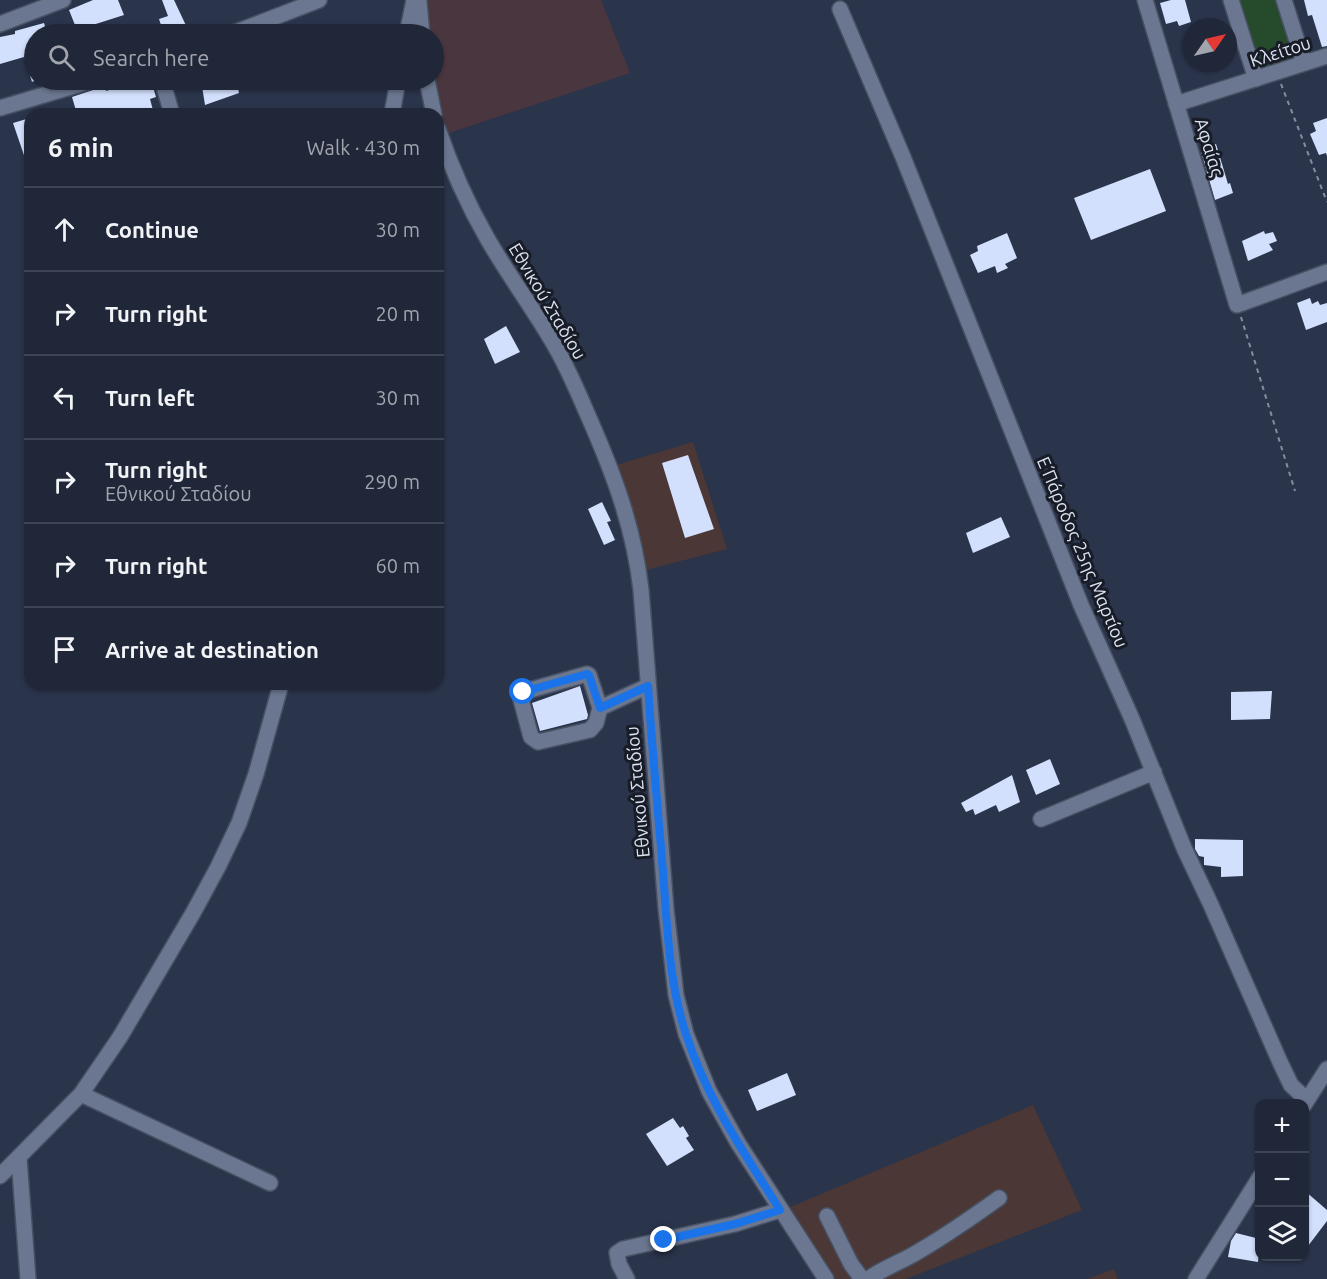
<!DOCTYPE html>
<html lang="en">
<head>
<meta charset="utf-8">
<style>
  :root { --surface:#202738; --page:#2d3343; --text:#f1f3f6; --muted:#a2a5ae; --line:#3d4453 }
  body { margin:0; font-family:Ubuntu,sans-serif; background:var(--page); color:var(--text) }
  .controls { position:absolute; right:18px; bottom:18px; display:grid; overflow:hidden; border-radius:12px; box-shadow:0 2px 4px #0004 }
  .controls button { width:54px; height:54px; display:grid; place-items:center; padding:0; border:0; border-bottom:2px solid var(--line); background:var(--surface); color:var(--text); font:30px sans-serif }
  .compass { position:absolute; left:1183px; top:18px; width:54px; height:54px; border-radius:50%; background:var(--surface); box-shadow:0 2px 4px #0004; rotate:56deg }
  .stop { position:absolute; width:18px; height:18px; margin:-14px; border:4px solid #1a73e8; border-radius:50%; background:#fff }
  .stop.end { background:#1a73e8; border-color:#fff; box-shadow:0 2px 6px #0008 }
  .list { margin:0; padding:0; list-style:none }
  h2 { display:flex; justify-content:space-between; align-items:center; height:78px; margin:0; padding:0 24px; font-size:26px }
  h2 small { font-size:20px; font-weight:400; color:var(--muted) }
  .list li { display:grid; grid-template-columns:39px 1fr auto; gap:18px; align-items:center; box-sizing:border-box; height:84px; padding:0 24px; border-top:2px solid var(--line) }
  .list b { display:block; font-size:22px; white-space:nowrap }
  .list p { margin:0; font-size:20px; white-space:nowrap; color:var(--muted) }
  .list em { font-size:20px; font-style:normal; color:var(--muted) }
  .icon { flex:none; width:33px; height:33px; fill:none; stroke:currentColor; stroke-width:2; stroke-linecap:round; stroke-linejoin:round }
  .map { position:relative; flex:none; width:1327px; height:1279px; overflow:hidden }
  .search { position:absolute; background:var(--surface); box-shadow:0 2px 4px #0004; left:24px; top:24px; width:420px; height:66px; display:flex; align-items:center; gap:15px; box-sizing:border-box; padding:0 21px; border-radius:33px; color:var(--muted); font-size:22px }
  .panel { position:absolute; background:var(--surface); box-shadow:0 2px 4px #0004; left:24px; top:108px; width:420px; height:582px; border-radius:18px }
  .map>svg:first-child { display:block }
  .commercial { fill:#49363e }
  .industrial { fill:#4b3735 }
  .green { fill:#264a2c }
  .building { fill:#d2e0fd }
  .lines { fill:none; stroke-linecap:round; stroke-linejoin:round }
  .minor-casing { stroke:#475062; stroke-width:18 }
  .path { stroke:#858ea0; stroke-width:2; stroke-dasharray:4.5 4.5; stroke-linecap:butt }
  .minor { stroke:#6b7790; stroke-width:15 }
  .route { stroke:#1a73e8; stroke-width:8 }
  .labels { text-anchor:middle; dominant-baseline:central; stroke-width:6; stroke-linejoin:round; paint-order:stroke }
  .street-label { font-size:18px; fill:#dce3f1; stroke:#181c27 }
</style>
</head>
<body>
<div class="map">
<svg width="1327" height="1279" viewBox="0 0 1327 1279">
  <rect width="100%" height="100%" fill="#2a344b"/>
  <path class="commercial" d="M 422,0 L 601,0 L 630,73 L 446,134 L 432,80 L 434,80 L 434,34 L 426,34 Z"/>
  <path class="industrial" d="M 693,442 L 727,549 L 639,572 L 613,466 Z
    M 1033,1105 L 1082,1210 L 906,1279 L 828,1279 L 783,1210 Z
    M 1114,1269 L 1118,1279 L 1087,1279 Z"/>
  <path class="green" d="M 1235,0 L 1281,0 L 1299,57 L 1257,70 Z"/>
  <path class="building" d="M 93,0 L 118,0 L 124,15 L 77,30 L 69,10 Z
    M 162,0 L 174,0 L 190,34 L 164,34 L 159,19 L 168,16 Z
    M 1171,0 L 1185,0 L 1191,22 L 1179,26 L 1177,21 L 1166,24 L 1160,3 Z
    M 1304,0 L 1327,0 L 1327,46 L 1322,47 L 1312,15 L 1308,16 Z
    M 44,23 L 47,34 L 34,34 L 34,81 L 32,82 L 24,57 L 0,64 L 0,37 L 15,34 L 15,31 Z
    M 140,80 L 151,80 L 156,97 L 150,99 L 154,114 L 77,114 L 72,97 L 105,86 L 106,91 Z
    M 201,80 L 236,80 L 239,93 L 205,105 Z
    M 30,118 L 30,167 L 28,167 L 13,123 Z
    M 1327,118 L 1327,156 L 1326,153 L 1319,155 L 1310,134 L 1316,131 L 1313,123 Z
    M 1210,144 L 1211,146 L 1216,144 L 1228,184 L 1230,183 L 1233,193 L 1215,200 L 1200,148 Z
    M 1150,169 L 1166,211 L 1091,240 L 1074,198 Z
    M 1264,231 L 1265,234 L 1273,232 L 1277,241 L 1269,244 L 1273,250 L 1248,261 L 1242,241 Z
    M 1007,233 L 1017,258 L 1005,264 L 1008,268 L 997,273 L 995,266 L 978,273 L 970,255 L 978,251 L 977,246 Z
    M 1310,298 L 1312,304 L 1318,301 L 1320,305 L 1327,303 L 1327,322 L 1306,330 L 1297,303 Z
    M 506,326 L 520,352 L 495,364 L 484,339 Z
    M 688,455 L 714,529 L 685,538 L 662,463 Z
    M 602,502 L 611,521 L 607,522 L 615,540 L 604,545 L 588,509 Z
    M 1001,517 L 1010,537 L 973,553 L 966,533 Z
    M 580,686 L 588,715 L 587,719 L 540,731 L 532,703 Z
    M 1272,691 L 1270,719 L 1231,720 L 1231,692 Z
    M 1050,759 L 1060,784 L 1036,795 L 1026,770 Z
    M 1012,775 L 1020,802 L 999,812 L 996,805 L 975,815 L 973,809 L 966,812 L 961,803 Z
    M 1195,839 L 1243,840 L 1243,876 L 1221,877 L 1221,867 L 1204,865 L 1204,857 L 1199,856 L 1195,849 Z
    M 787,1073 L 796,1095 L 757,1111 L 748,1090 Z
    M 673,1118 L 680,1128 L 683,1126 L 689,1136 L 686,1138 L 694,1150 L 667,1166 L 646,1134 Z
    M 1305,1191 L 1327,1210 L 1327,1221 L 1305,1250 Z
    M 1236,1233 L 1260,1239 L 1258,1262 L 1228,1257 L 1231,1241 Z"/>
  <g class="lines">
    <g class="minor-casing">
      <path id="minor" d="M 1145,0 L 1237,305 L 1327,272
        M 1231,0 L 1256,79
        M 1284,0 L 1304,63
        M 419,2 L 422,34
        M 840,9 L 903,157 L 1081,605 L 1132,719 L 1184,848 L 1211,905 L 1280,1062 L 1291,1085 L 1307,1100
        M 0,24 L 63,0
        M 231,34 L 319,0
        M 407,34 L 414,0
        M 162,80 L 172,114
        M 427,80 L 434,114
        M 1176,104 L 1327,56
        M 0,108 L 94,80
        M 392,114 L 398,80
        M 438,129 C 451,167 467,203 487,238 C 508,275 534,309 555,346 C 569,370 579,395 590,420 C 615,477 634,529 641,590 L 666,909 L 676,995 L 686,1034 L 709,1091 L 738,1143 L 826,1279
        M 600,708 L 589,675 L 587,674 L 523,692 L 520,696 L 531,737 L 538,742 L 590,730 L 596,723 L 600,708 L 648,686
        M 1041,819 L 1154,772
        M 81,1094 L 270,1183
        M 1304,1105 L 1327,1069
        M 19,1158 L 28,1279
        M 0,1176 L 81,1094 L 120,1037 L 193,913 L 218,867 L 239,823 L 256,774 L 281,684
        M 827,1216 L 851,1264 L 862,1279
        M 627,1279 L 619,1264 L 617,1253 L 623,1249 L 735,1224 L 780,1210
        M 868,1279 C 885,1267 904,1261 921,1250 C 948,1234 974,1216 999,1198
        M 1196,1279 L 1260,1177"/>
    </g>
    <path class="path" d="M 1281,84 L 1327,202
      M 1241,317 L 1295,491"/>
    <use href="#minor" class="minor"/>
  </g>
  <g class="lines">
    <path class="route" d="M 523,692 L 587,674 L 589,675 L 600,708 L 648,686 C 652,748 658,810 663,872 C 667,924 669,984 686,1034 C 706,1098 745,1154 780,1210 L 735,1224 L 664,1240"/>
  </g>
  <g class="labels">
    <g class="street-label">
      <text transform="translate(1280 51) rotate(-18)">Κλείτου</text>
      <text transform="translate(1210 147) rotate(73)">Αφαίας</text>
      <text transform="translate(548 301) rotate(59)">Εθνικού Σταδίου</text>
      <text transform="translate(1083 552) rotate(67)">Ε΄ Πάροδος 25ης Μαρτίου</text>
      <text transform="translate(637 792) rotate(-95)">Εθνικού Σταδίου</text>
    </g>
  </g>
</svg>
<div class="controls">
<button>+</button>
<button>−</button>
<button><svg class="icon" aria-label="layers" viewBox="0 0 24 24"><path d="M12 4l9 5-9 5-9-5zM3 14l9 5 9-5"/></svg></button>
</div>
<svg class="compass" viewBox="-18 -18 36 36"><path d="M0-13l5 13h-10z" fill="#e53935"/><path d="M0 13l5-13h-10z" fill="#a2a5ae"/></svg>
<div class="stop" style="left:523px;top:692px"></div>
<div class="stop end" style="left:664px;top:1240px"></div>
<div class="search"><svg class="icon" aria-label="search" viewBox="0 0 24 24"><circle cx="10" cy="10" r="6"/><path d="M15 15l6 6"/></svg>Search here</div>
<section class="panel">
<h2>6 min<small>Walk · 430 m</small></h2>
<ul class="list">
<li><svg class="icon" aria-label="ahead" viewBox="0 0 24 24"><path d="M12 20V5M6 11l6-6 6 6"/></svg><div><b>Continue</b></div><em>30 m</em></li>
<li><svg class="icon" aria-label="right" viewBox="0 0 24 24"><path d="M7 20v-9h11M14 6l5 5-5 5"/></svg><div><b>Turn right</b></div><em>20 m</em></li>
<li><svg class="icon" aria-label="left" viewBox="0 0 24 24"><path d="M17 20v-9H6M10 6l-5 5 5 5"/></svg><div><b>Turn left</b></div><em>30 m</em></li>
<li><svg class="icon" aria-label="right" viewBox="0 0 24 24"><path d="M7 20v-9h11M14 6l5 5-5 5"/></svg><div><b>Turn right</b><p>Εθνικού Σταδίου</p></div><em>290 m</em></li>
<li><svg class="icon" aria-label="right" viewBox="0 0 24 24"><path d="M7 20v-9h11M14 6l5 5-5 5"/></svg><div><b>Turn right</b></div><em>60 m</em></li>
<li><svg class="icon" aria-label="arrive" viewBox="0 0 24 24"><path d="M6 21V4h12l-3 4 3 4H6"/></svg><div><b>Arrive at destination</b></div></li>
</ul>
</section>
</div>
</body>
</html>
